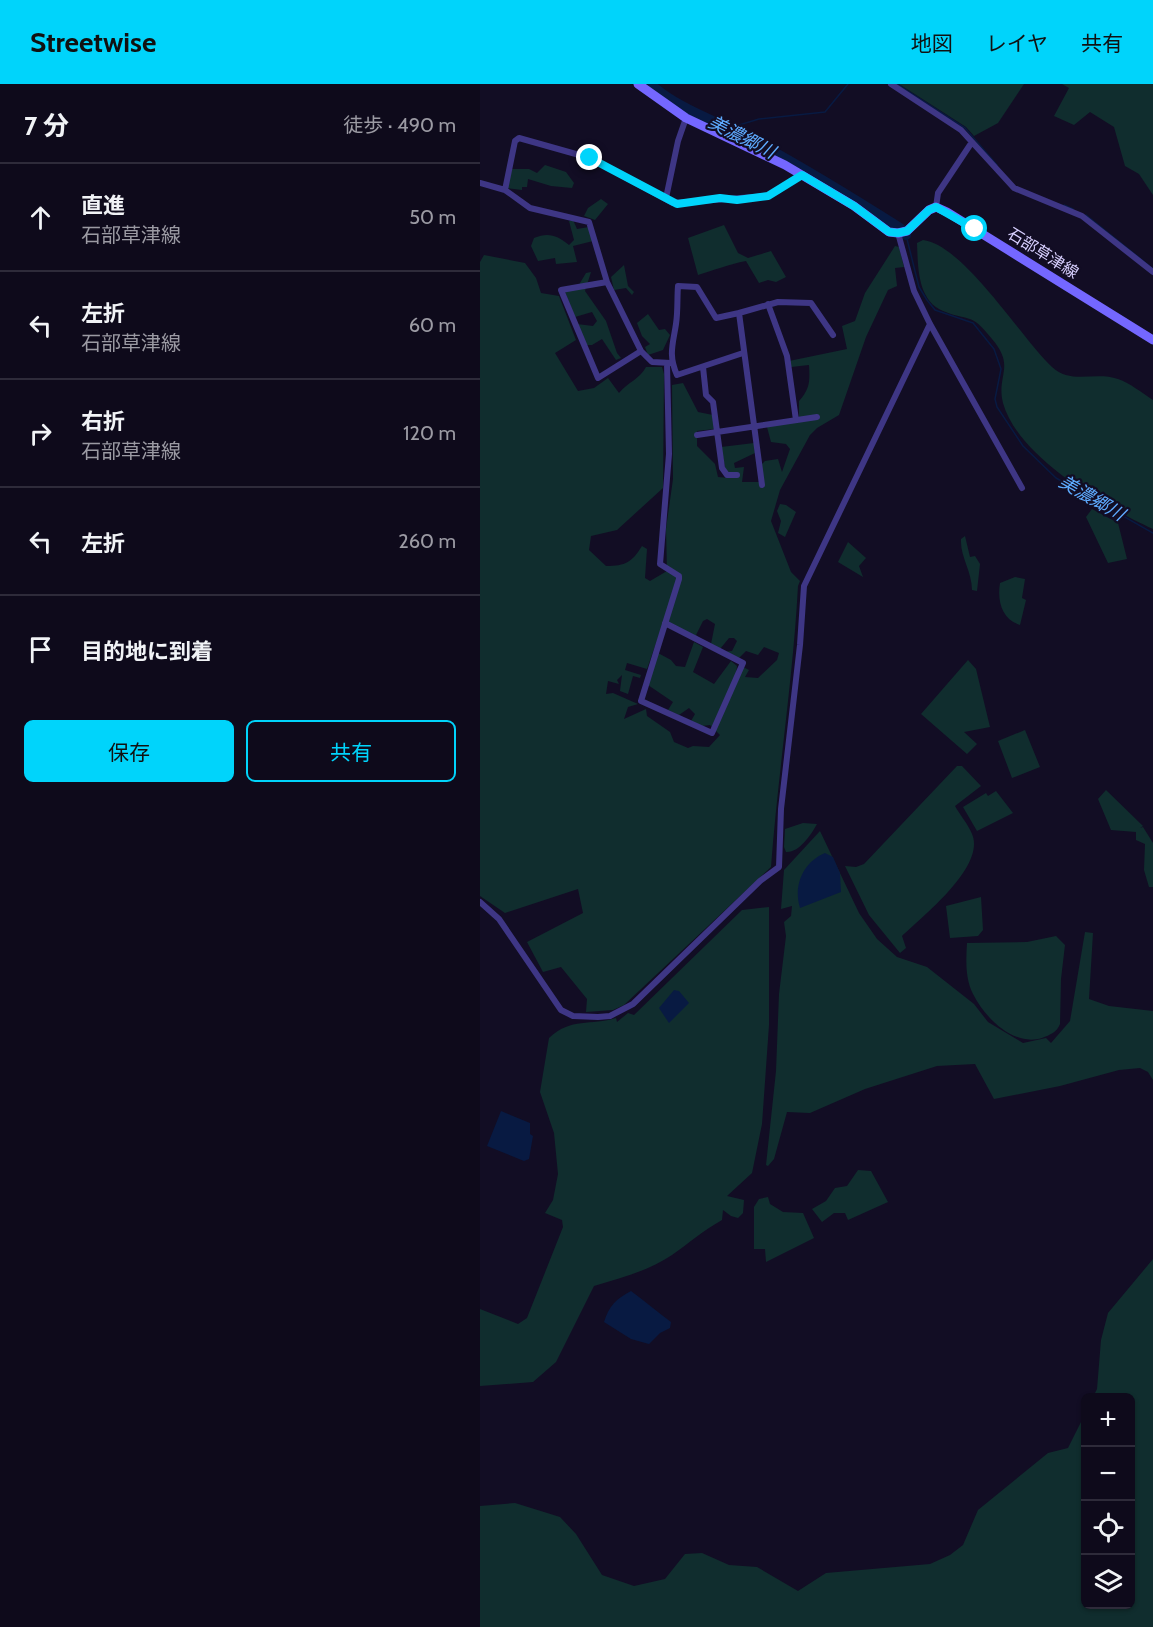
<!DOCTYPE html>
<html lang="ja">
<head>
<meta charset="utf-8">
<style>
  :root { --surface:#0e0a1b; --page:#171324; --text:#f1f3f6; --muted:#9b9aa3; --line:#2e2b3a; --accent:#00d4fb }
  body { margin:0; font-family:Cabin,"Noto Sans JP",sans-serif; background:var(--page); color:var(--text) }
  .controls { position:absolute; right:18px; bottom:18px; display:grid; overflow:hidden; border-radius:9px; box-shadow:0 2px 4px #0004 }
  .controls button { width:54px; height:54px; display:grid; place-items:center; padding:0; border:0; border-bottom:2px solid var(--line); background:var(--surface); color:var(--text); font:30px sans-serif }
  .stop { position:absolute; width:18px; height:18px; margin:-14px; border:4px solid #00d4fb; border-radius:50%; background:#fff }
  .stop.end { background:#00d4fb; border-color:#fff; box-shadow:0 2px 6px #0008 }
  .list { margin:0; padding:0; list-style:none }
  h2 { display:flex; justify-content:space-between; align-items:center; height:78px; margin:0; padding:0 24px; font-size:26px }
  h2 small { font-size:20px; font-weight:400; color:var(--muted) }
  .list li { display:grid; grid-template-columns:39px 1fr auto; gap:18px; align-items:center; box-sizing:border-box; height:108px; padding:0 24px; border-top:2px solid var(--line) }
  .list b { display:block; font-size:22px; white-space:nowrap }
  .list p { margin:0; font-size:20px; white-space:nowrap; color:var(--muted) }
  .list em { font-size:20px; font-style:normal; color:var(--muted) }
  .actions { display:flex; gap:12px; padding:18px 24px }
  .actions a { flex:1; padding:14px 0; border:2px solid var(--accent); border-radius:9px; text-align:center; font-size:21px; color:var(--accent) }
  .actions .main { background:var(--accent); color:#111 }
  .icon { flex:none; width:33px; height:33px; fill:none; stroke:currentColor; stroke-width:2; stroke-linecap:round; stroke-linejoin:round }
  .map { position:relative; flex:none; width:673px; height:1543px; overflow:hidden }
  header { display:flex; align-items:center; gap:36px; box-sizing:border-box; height:84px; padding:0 30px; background:var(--accent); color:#111 }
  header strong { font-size:28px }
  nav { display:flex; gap:33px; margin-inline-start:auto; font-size:21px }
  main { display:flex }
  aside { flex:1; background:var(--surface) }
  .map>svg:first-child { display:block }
  .green { fill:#102d2e; fill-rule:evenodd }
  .water { fill:#081a42 }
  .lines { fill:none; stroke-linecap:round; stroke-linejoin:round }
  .stream { stroke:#081a42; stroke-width:1.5 }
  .river { stroke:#081a42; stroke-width:10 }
  .street { stroke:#3e3685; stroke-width:6 }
  .secondary { stroke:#7467ff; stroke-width:9 }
  .route { stroke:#00d4fb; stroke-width:8 }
  .labels { text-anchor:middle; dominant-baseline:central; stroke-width:4.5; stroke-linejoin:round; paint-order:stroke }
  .street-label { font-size:16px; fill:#d8d0ff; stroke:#120d24 }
  .water-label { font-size:18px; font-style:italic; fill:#5eabff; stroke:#120d24 }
</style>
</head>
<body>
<header>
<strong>Streetwise</strong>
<nav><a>地図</a><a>レイヤ</a><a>共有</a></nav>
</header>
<main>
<aside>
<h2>7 分<small>徒歩 · 490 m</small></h2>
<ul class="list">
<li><svg class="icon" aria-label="ahead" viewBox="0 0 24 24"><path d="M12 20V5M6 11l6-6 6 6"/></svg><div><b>直進</b><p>石部草津線</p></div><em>50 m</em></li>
<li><svg class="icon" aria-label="left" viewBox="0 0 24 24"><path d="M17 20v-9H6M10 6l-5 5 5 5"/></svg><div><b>左折</b><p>石部草津線</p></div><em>60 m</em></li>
<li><svg class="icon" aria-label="right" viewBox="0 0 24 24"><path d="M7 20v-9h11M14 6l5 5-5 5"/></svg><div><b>右折</b><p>石部草津線</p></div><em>120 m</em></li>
<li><svg class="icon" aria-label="left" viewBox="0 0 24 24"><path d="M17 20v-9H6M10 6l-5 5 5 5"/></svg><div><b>左折</b></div><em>260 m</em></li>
<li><svg class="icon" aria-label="arrive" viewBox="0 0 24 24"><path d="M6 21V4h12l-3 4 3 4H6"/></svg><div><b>目的地に到着</b></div></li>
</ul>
<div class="actions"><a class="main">保存</a><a>共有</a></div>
</aside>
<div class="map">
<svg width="673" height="1543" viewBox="0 0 673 1543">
  <rect width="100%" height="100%" fill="#120d24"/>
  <path class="green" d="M 419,0 L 544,0 L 518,39 L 494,52 L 486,43 Z
    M 582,0 L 673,0 L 673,111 L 659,90 L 645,82 L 634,43 L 610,28 L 594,41 L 574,32 L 589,4 Z
    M 65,81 L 86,88 L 94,99 L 92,104 L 71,102 L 48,95 L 47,103 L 42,103 L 42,106 L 27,104 L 32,85 L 49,85 L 57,89 Z
    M 121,115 L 128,120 L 115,136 L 104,132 L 108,124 Z
    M 93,136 L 97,145 L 109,143 L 113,157 L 93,162 L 97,178 L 76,180 L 75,174 L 58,177 L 51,162 L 54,154 C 68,148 77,151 89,161 L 94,156 L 89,137 Z
    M 244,141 L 258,169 L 268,174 L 291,167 L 306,193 L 296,198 L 288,196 L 279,199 L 266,177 C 249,180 232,187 218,191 L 208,154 Z
    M 443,156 C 484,161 541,254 572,283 C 591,301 615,287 638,295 C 650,299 662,309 673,316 L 673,445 C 625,423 538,373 523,319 C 516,291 536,283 512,255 C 490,227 489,238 463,227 C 437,216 438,182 437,159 Z
    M 415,162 L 419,163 L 424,183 L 415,184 L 417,202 L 408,206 L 386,253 L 359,331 L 337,344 L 330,351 L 300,406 L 291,437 L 311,488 L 320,497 L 318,502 C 313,596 298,689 291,783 L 144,921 L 133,926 L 106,928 L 107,915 L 81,883 L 63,888 L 47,858 L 103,829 L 98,805 L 25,829 L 0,812 L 0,178 L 4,171 L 45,179 L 56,194 L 61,209 L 79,212 L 96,256 L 75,269 L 98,307 L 114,304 L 128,294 L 139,309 C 148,298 160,295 166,283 L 182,283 L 184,290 L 183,404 L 137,446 L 111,452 L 109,466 L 126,482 C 146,482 152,478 162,462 L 167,465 L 165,494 L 170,497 L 187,487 L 186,445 L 193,395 L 192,301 L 203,299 L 218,328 L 233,331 L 234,345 L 217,347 L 217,362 L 235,380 L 238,393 L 250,394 L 258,389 L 246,388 L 241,363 L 274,359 L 275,369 L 254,379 L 255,384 L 264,383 L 262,398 L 279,398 L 281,381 L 285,377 L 298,375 L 302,388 L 310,365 L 306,360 L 291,358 L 287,343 L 319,333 L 319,317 C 330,305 330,297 329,281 L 311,283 L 309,277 L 367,265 L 362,242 L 375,237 L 385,209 ZM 227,535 L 235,540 L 231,560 L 240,565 L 249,554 L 254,554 L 257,557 L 252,567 L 243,568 L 258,575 L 266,567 L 278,571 L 284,563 L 299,569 L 297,576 L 278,594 L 265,593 L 269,586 L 263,583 L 256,590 L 257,582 L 251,577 L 234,600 L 213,588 L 223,563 L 214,558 L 205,583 L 196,582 L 191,576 L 178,569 L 168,601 L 193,618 L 188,626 L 199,631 L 209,624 L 215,630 L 211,637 L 222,642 L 230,641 L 240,651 L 229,663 L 213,662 L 208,664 L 194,658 L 190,648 L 167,632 L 166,625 L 144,635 L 148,623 L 158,620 L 133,609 L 126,610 L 128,597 L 139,600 L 137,596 L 142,591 L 140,607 L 148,610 L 153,592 L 160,594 L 161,591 L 145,586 L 147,579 L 167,585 L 184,536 L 225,558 L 216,551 L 223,537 Z
    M 144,181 L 148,202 L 154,208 L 152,211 L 146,204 L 134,206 L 131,193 Z
    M 111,188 L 105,207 L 126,237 L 137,269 L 141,274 L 136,276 L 122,255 L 112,261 L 105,261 L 97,240 L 113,242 L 117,237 L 112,228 L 95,233 L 85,208 L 97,204 L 106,189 Z
    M 168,230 L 179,246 L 185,245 L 190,251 L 183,266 L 168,271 L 165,263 L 170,260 L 162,252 L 157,239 Z
    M 300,420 L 306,421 L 316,428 L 305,453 L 298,449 L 301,437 L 297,427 Z
    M 612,425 L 638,439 L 647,475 L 628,479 L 606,433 Z
    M 485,452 L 490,473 L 495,472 L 500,480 L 497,507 L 492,506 C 492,487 480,473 481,455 Z
    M 368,458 L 386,474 L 379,482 L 383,493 L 358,478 Z
    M 535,493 L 545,495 L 542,514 L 546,516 L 540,541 C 522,536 517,517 520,499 Z
    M 488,576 L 496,585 L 510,643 L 484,648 L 497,660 L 487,670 L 441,630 Z
    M 545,646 L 560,683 L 532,694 L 518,657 Z
    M 477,682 L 482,682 L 501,702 L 475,722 C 480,731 488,740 492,750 C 506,782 443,832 422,852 L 426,864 L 420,869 L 389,831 L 365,782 L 376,783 L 384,780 Z
    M 626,706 L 663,742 L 660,744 L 663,743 L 673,759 L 673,803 L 669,803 L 664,786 L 665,760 L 656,756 L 656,748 L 631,746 L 618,715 Z
    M 516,707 L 533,729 L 497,747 L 483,723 L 506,709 L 508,712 Z
    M 323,739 L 337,740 C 331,751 319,769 306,768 L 304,763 L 305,745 Z
    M 340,747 L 379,829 L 397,855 L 417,873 L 447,883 L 494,920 L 508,938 L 543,959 L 566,954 L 571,959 L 590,937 L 605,848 L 613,849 L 609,915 L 629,922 L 673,927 L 673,996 L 668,988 L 660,984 L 639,986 L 580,1002 L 514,1015 L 495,980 L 457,982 L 385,1005 L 330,1029 L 307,1028 L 294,1075 L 288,1082 L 286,1081 L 296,987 L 299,910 L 306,852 L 304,838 L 311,832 L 312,822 L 301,825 L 304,786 Z
    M 501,813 L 503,846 L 498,852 L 470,854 L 466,822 Z
    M 289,823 L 289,941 L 282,1040 L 272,1089 L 247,1112 L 264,1116 L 263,1129 L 258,1134 L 251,1132 L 243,1126 L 242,1136 C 224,1146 209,1159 192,1171 C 168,1187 141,1194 114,1202 L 76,1278 L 53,1298 L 0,1302 L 0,1225 L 38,1240 L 47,1234 L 83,1143 L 82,1136 L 65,1129 L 73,1116 L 78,1090 L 74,1049 L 60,1008 L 69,954 C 91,933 111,942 136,934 L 137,938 L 148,929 L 154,931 L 262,826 Z
    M 576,852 L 585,861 L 581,895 L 580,940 C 577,948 570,951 562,954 C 534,963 505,934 493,910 C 485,894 486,876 487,859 L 547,858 Z
    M 378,1086 L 391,1087 L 408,1118 L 368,1136 L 365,1129 L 354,1129 L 342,1138 L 332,1125 L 346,1117 L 355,1104 L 367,1102 Z
    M 288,1113 L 290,1120 L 303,1128 L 323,1129 L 334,1154 L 286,1178 L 285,1165 L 274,1165 L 274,1123 L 279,1115 Z
    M 673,1175 L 673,1543 L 0,1543 L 0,1422 L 35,1419 L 80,1433 L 96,1450 L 122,1491 L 154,1502 L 185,1495 L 205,1470 L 222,1469 L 249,1481 L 277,1483 L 318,1507 L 346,1489 L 450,1480 L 470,1471 L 483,1461 L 498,1426 L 568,1369 L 588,1364 L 605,1330 L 606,1520 L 650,1520 L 650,1314 L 613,1313 L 617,1305 L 621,1256 L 628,1229 Z"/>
  <path class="water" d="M 345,769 L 353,773 L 360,789 L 361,808 L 320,824 C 313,802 323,778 345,769 Z
    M 194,906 L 199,907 L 209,919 L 189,939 L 179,924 Z
    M 21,1027 L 50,1039 L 50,1050 L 53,1052 L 49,1075 L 44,1077 L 7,1062 Z
    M 151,1207 C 165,1217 177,1228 191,1238 L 190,1244 L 180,1249 L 169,1260 L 151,1255 L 124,1238 C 129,1222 136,1215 151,1207 Z"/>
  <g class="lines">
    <path class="stream" d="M 417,0 L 485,44 L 517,81
      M 249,44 L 279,35 L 345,28 L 368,0
      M 584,121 L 593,125
      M 606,131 L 672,184
      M 426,151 L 439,203 L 447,216 L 455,226 L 493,239 L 514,265 L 521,285 L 515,315 L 517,323 L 543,362 L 576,394 L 673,449"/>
    <path class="river" d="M 170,0 C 199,26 237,37 270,55 C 321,82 371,113 420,144 L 426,151"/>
    <path class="street" d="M 411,0 L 481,46 L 534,104 L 602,132 L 673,188
      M 0,99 L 25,106 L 50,124 L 109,138 L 127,198 L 161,267 L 172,278 L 191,279
      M 25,106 L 35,57 L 39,54 L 110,74 L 193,119 L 288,112 L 322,91
      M 186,114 L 198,57 L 206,34
      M 456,123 L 458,109 L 492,58
      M 418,149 L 434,207 L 450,240 L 542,404
      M 127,198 L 81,206 L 118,294 L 161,267
      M 288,220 L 307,272 L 316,336
      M 259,229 L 298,218 L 331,219 L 353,251
      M 263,269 L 197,291 C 188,271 193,260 196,240 C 198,227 197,214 198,202 L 217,203 L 236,234 L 259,229 L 282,401
      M 223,283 L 226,311 L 233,318 L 242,384 L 247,391 L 257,391
      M 217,351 L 337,333
      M 185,539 L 263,579 L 232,649 L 161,617 L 199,495 L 199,492 L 180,480 L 189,370 L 187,279
      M 0,818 L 19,835 L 81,926 L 93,932 L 118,933 L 130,932 L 153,920 L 280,797 L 299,783 L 301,725 L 320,561 L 324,502 L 450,240"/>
    <path class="secondary" d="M 158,0 L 206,34 L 305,81 L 374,122 L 409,148 L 418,149 L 427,147 L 449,126 L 456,123 L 467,128 L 673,256"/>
  </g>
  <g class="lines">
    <path class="route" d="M 110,74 L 197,120 L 240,114 L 257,116 L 288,112 L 322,91 L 374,122 L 409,148 L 418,149 L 427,147 L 449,126 L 456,123 L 495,145"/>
  </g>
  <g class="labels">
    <g class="street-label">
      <text transform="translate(563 169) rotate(32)">石部草津線</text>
    </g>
    <g class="water-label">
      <text transform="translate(262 53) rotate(27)">美濃郷川</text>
      <text transform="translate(612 414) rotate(30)">美濃郷川</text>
    </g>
  </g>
</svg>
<div class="controls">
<button>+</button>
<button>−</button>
<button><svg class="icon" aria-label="locate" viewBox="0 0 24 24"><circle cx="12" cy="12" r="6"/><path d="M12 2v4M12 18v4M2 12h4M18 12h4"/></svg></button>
<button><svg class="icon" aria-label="layers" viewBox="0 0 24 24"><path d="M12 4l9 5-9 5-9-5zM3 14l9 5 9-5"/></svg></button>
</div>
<div class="stop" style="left:495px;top:145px"></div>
<div class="stop end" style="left:110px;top:74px"></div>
</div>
</main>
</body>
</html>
